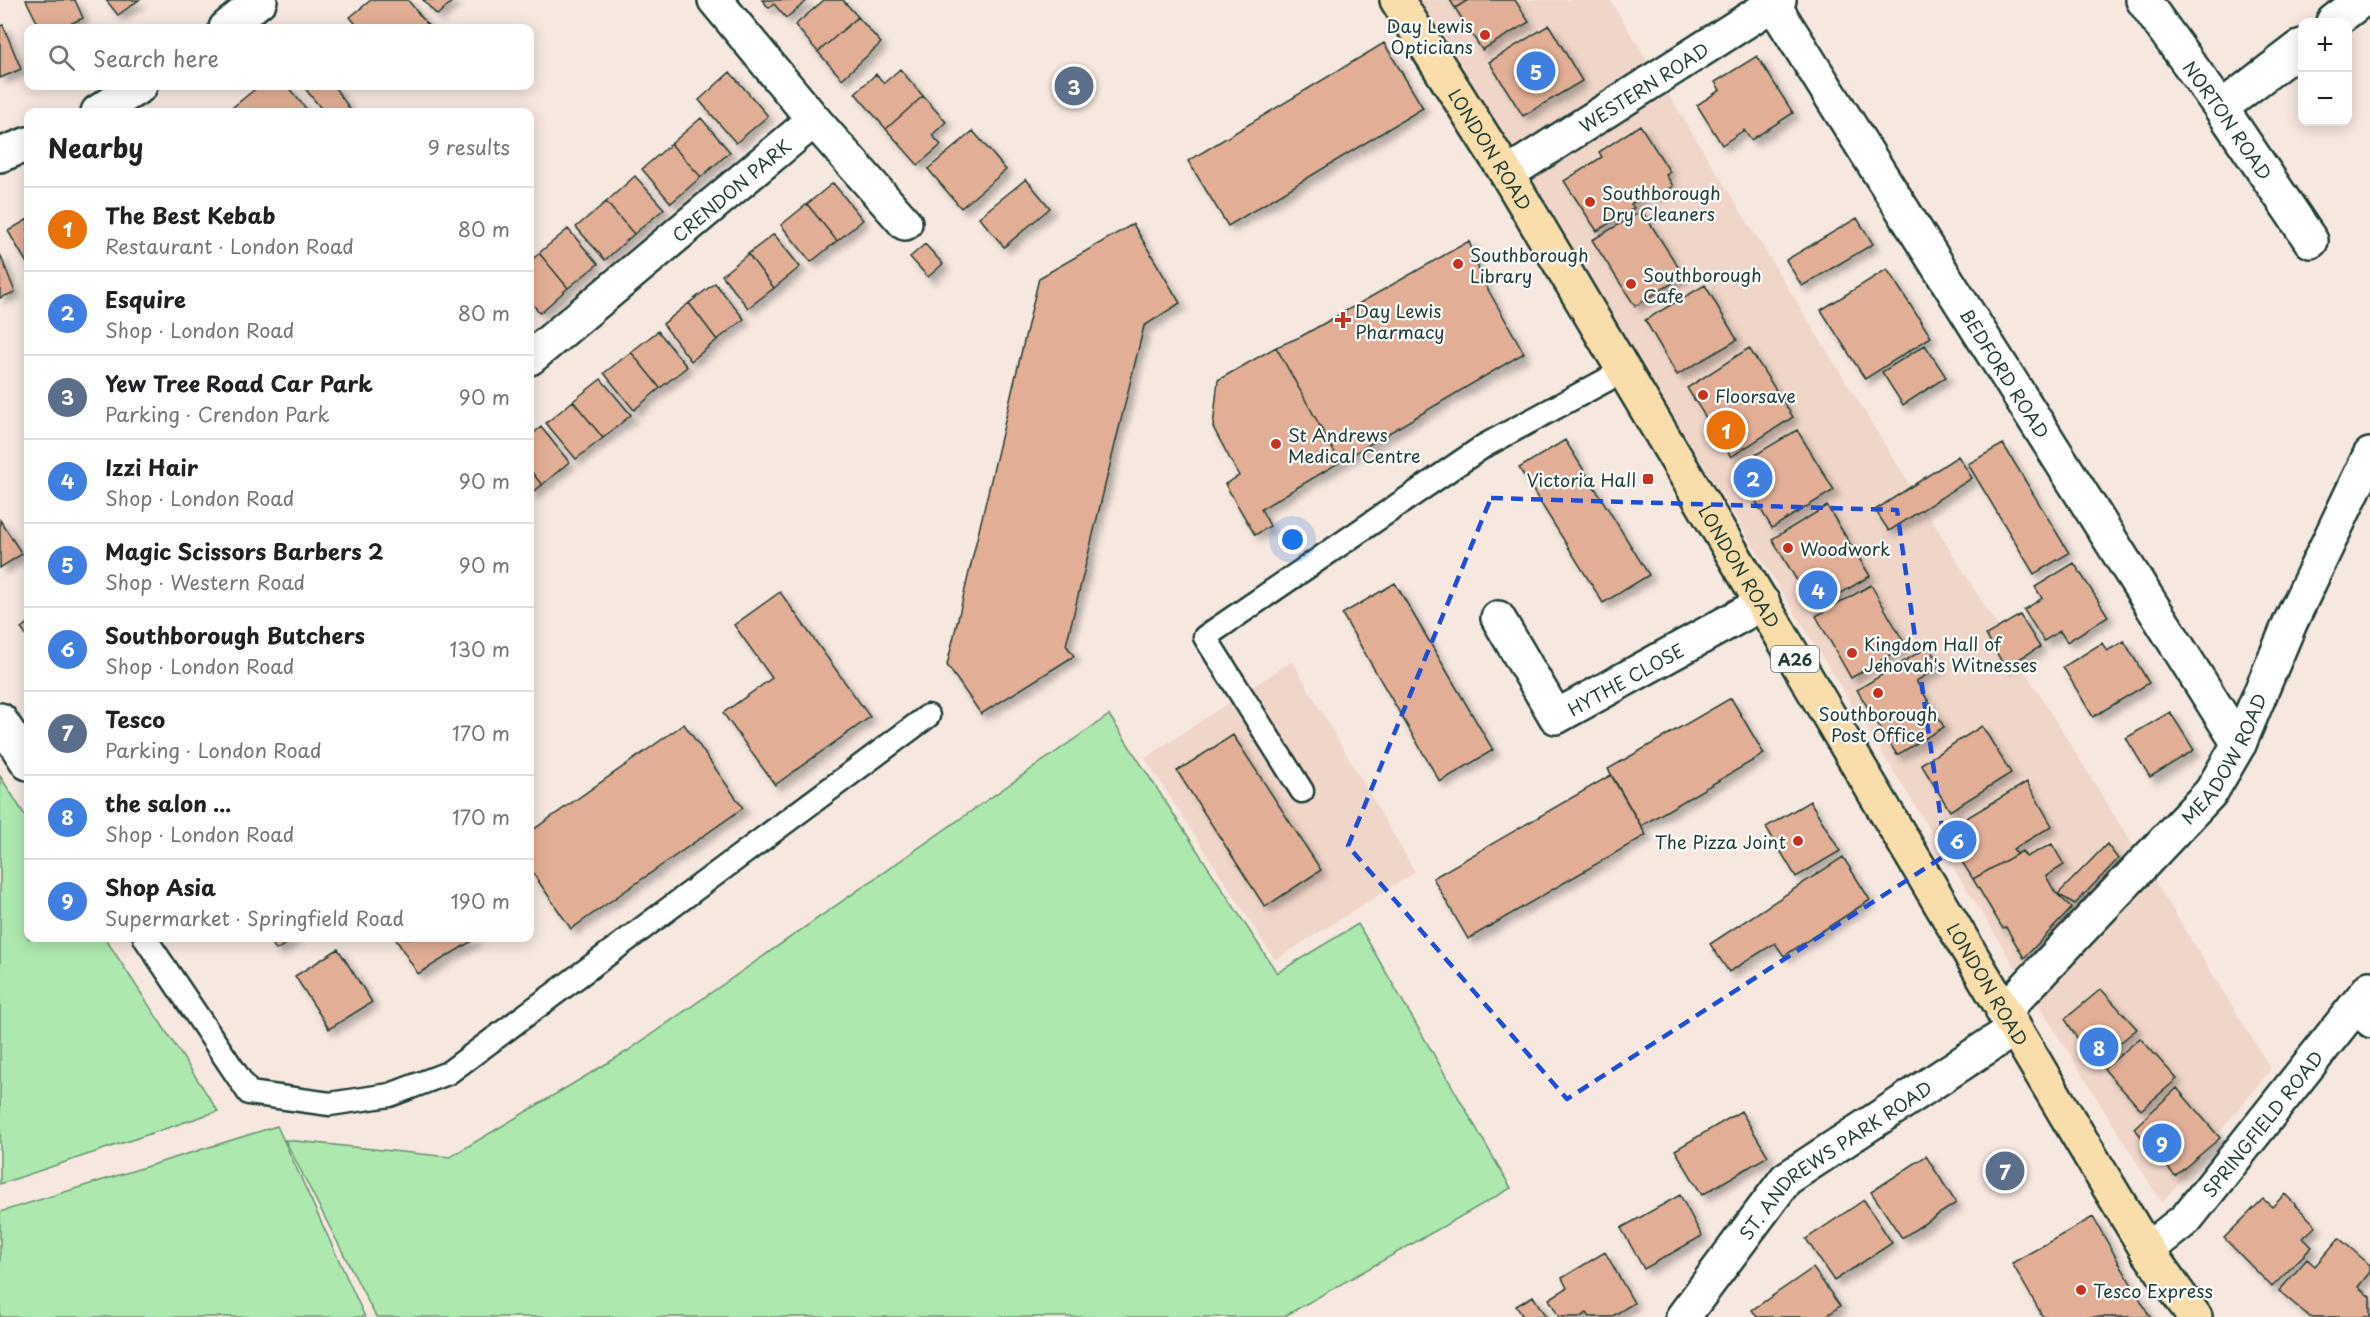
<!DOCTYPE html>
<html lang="en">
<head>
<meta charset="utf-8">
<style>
  :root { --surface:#fff; --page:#f6f6f6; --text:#202124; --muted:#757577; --line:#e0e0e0; --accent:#c8321e }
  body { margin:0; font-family:"Playpen Sans",sans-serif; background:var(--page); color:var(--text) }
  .controls { position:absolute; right:18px; top:18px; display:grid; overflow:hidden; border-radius:12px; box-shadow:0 3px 15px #0003 }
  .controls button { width:54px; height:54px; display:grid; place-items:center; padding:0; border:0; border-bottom:2px solid var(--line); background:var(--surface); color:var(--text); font:30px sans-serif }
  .you { position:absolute; left:1293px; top:540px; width:21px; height:21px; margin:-15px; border:4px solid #fff; border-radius:50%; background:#1a73e8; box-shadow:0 0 0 9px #1a73e833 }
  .badge { display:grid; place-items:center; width:39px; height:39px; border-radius:50%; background:var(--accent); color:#fff; font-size:20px; font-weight:700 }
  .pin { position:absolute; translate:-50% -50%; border:3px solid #fff; box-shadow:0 2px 6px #0006 }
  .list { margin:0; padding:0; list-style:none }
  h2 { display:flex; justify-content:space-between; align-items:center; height:78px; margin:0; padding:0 24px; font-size:26px }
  h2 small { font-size:20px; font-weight:400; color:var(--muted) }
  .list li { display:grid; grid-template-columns:39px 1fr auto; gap:18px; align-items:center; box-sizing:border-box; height:84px; padding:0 24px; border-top:2px solid var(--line) }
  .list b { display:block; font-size:22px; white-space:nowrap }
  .list p { margin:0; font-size:20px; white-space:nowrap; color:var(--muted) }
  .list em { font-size:20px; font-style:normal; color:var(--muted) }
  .icon { flex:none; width:33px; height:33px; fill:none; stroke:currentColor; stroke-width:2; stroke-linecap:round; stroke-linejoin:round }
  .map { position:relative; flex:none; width:2370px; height:1317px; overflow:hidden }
  .search { position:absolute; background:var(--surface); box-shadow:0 3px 15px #0003; left:24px; top:24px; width:510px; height:66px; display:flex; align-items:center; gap:15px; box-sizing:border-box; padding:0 21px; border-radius:12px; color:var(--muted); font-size:22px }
  .panel { position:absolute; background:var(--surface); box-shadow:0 3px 15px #0003; left:24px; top:108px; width:510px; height:834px; border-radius:12px }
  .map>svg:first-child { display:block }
  .built { fill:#f0d6c9 }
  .green { fill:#ade9ae; stroke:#669371; stroke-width:1.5 }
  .building { fill:#e2ae95; stroke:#1f3d34; stroke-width:1.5; filter:url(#shadow) }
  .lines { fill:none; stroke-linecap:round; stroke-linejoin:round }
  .service-casing { stroke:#1f3d34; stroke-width:27 }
  .minor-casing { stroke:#1f3d34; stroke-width:38 }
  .tertiary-casing { stroke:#1f3d34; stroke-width:38 }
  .trunk-casing { stroke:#1f3d34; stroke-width:38 }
  .service { stroke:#fff; stroke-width:22 }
  .minor { stroke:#fff; stroke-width:33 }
  .tertiary { stroke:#fff; stroke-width:33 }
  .trunk { stroke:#f9deab; stroke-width:33 }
  .marked { fill:none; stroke:#1d4ed8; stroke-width:4.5; stroke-dasharray:12 8; stroke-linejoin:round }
  .poi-dot { fill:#c8321e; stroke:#fff; stroke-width:2 }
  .labels { text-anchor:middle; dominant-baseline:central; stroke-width:4.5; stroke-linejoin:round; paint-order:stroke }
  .shield { fill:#fff; stroke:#627771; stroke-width:1.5 }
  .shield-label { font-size:16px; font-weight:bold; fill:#1f3d34 }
  .poi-label { font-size:18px; fill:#1f3d34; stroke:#fff; text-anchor:start }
  .street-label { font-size:18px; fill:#1f3d34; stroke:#fff }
</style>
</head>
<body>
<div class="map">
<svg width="2370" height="1317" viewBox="0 0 2370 1317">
  <defs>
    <filter id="shadow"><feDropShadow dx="5.5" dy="5.5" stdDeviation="3" flood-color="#0004"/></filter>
  </defs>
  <rect width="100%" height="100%" fill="#f6e7df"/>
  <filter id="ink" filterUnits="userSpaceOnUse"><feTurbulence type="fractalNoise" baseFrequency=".0167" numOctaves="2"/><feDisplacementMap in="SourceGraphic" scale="12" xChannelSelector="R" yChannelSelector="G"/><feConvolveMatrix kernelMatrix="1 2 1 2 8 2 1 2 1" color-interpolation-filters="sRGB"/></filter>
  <g filter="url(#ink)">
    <path class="built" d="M 1414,0 L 1610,0 L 2271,1069 L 2162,1203 Z
      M 1292,661 L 1415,872 L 1275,960 L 1145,758 Z"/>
    <path class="green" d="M 1109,715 L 1277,973 L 1358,924 L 1511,1188 L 1283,1317 L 376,1317 L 285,1140 L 450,1157 L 626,1052 Z
      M 0,776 L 28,820 L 28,938 L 105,938 L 218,1111 L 0,1184 Z
      M 277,1126 L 365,1317 L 0,1317 L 0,1212 Z"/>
    <path class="building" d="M 26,0 L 75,0 L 83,18 L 61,28 L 40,28 Z
      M 106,0 L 139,0 L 118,15 Z
      M 371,0 L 408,0 L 430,28 L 359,28 L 350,17 Z
      M 423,0 L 454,0 L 437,15 Z
      M 762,0 L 808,0 L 786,18 L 774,4 L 769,8 Z
      M 824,0 L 843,0 L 858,17 L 818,52 L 795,25 Z
      M 1450,0 L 1468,0 L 1455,8 Z
      M 1468,0 L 1515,0 L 1529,22 L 1482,50 L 1455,8 Z
      M 858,17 L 881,43 L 842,79 L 818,52 Z
      M 3,25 L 21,69 L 0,78 L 0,26 Z
      M 1549,25 L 1582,81 L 1523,116 L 1489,62 Z
      M 1384,43 L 1423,108 L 1228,226 L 1188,161 Z
      M 1757,56 L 1793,113 L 1751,140 L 1744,130 L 1722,145 L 1697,105 L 1720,90 L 1715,82 Z
      M 900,69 L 923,96 L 886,129 L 855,93 L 876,74 L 884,83 Z
      M 730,72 L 768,116 L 736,143 L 699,100 Z
      M 259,86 L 287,86 L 309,112 L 229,112 L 228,111 Z
      M 303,86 L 334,86 L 350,109 L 345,112 L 324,112 Z
      M 923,96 L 946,122 L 932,135 L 941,145 L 918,165 L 886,129 Z
      M 701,118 L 730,152 L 701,177 L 671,144 Z
      M 1640,125 L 1670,172 L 1666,175 L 1673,186 L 1655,197 L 1651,191 L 1631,204 L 1634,208 L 1597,231 L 1564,181 L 1602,157 L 1599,152 Z
      M 973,131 L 1006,170 L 961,208 L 928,169 Z
      M 671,144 L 701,177 L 671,203 L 642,169 Z
      M 635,176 L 664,209 L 634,234 L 606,202 Z
      M 1026,179 L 1050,208 L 1004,247 L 979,217 Z
      M 833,183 L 863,220 L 837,241 L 807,204 Z
      M 606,202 L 634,234 L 605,260 L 576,227 Z
      M 807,204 L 837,241 L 811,262 L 781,225 Z
      M 1642,211 L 1684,276 L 1635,306 L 1592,240 Z
      M 1857,218 L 1873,244 L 1802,286 L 1786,260 Z
      M 28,219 L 28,265 L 8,231 Z
      M 1133,224 L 1180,303 L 1144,326 L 1066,645 L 1074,656 L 981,714 L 947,665 L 1039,278 Z
      M 568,229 L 598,264 L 568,288 L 539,253 Z
      M 774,234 L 800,267 L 774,288 L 748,254 Z
      M 1469,241 L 1482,279 L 1524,353 L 1340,462 L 1276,347 L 1300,337 Z
      M 925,244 L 943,264 L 928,277 L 910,257 Z
      M 539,253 L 568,288 L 540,313 L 530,301 L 530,262 Z
      M 0,254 L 15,292 L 0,298 Z
      M 748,254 L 774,288 L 748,308 L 722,275 Z
      M 1887,269 L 1931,337 L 1865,379 L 1821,310 Z
      M 715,283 L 744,319 L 717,340 L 689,303 Z
      M 1705,285 L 1737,340 L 1677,375 L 1645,320 Z
      M 689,303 L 717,340 L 691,361 L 663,324 Z
      M 658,331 L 687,367 L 660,388 L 631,352 Z
      M 1925,345 L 1946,377 L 1903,405 L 1882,372 Z
      M 1276,347 L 1340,462 L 1261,509 L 1270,526 L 1255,535 L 1225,484 L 1239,476 L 1213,427 L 1218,380 Z
      M 1749,348 L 1793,417 L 1731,457 L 1687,388 Z
      M 631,352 L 660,388 L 634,410 L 604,373 Z
      M 601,379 L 631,415 L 603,438 L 573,401 Z
      M 573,401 L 603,438 L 576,459 L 546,423 Z
      M 541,427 L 569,462 L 542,485 L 530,470 L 530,436 Z
      M 1797,430 L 1834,490 L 1772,528 L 1735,467 Z
      M 1565,440 L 1649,575 L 1603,603 L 1519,468 Z
      M 2003,444 L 2069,553 L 2034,574 L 1968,464 Z
      M 1958,456 L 1972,478 L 1889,531 L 1875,510 Z
      M 530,470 L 542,485 L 530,494 Z
      M 1827,506 L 1870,576 L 1814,609 L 1772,539 Z
      M 0,520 L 22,554 L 0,568 Z
      M 2074,563 L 2108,616 L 2067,642 L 2060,631 L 2044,641 L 2024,610 L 2042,598 L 2035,587 Z
      M 1395,583 L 1493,750 L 1440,782 L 1342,614 Z
      M 1871,585 L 1906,646 L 1851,678 L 1816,616 Z
      M 780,592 L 870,717 L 775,785 L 723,713 L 772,678 L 734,625 Z
      M 2020,615 L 2040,647 L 2005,667 L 1986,635 Z
      M 28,623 L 28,639 L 21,628 Z
      M 2124,641 L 2149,683 L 2093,717 L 2063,667 L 2102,643 L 2107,651 Z
      M 1929,646 L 1941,666 L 1916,681 L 1944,727 L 1897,755 L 1857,690 Z
      M 1731,698 L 1764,754 L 1641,826 L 1608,769 Z
      M 2170,712 L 2194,750 L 2150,777 L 2126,738 Z
      M 684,724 L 743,808 L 571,929 L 530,869 L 530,832 Z
      M 1982,726 L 2011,773 L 1950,811 L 1921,764 Z
      M 1233,735 L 1321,870 L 1265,907 L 1177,771 Z
      M 1611,775 L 1646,835 L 1468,939 L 1433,878 Z
      M 2027,782 L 2052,826 L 2013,849 L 2017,854 L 1973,879 L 1943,832 Z
      M 1810,801 L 1840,851 L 1796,877 L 1766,827 Z
      M 2052,844 L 2064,865 L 2046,876 L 2055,892 L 2072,908 L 2024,958 L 2006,927 L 2003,929 L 1973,879 L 2022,851 L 2026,857 Z
      M 2107,844 L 2118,859 L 2075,904 L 2058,894 Z
      M 1843,857 L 1870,900 L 1784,956 L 1775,943 L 1729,972 L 1710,944 Z
      M 269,938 L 296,938 L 276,950 Z
      M 395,938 L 477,938 L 418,974 Z
      M 338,949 L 372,1002 L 329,1029 L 295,976 Z
      M 2101,989 L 2137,1029 L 2094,1064 L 2065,1019 Z
      M 2140,1038 L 2177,1079 L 2141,1110 L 2104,1069 Z
      M 2177,1088 L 2220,1138 L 2175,1176 L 2134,1128 Z
      M 1741,1111 L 1768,1156 L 1702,1195 L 1675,1150 Z
      M 1926,1156 L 1956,1203 L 1902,1238 L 1871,1192 Z
      M 2285,1194 L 2316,1226 L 2303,1238 L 2312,1247 L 2272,1287 L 2224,1238 L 2263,1199 L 2272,1207 Z
      M 1680,1195 L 1702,1236 L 1644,1269 L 1621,1228 Z
      M 1864,1200 L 1892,1243 L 1834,1281 L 1806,1239 Z
      M 2093,1217 L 2150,1317 L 2043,1317 L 2012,1263 Z
      M 2339,1238 L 2370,1265 L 2370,1272 L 2358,1287 L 2370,1297 L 2370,1317 L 2310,1317 L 2279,1291 L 2307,1259 L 2315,1266 Z
      M 1605,1252 L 1634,1303 L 1611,1317 L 1590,1317 L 1587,1313 L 1580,1317 L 1559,1317 L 1549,1299 L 1567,1288 L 1562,1278 Z
      M 1813,1268 L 1840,1306 L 1825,1317 L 1757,1317 L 1752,1310 Z
      M 1533,1296 L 1546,1317 L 1518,1317 L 1522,1315 L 1516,1306 Z"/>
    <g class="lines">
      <g class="service-casing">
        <path id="service" d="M 1302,791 L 1205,637 L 1484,446 L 1625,370
          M 145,938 L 249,1093 L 330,1104 L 390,1095 L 448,1073 L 928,716
          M 2351,1011 L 2370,1026"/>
      </g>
      <g class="minor-casing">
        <g id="minor">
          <path id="s1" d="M 2143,0 L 2221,108 L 2311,241"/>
          <path id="s2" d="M 1773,4 L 2239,744"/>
          <path d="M 2333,22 L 2362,0"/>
          <path d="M 2221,108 L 2302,46"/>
          <path d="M 814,120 L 905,223"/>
          <path id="s3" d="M 1507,174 L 1779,0"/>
          <path id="s4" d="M 530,358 L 814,120 L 715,0"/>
          <path id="s5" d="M 1498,618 L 1556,717 L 1763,603"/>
          <path d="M 0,720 L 28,763"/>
          <path id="s6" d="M 2003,1012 L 2211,792 L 2239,744 L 2290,623 L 2370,455"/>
          <path id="s7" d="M 2147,1250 L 2186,1219 L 2370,988"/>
          <path id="s8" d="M 1683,1317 L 1786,1179 L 2014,1029"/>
        </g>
      </g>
      <g class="tertiary-casing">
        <path id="tertiary" d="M 226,28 L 260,0
          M 98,112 L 140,86
          M 0,155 L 28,144"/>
      </g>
      <g class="trunk-casing">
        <g id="trunk">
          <path id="s9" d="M 1397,0 L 1507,174 L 2091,1157 L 2147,1250 L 2195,1317"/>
        </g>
      </g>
      <use href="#service" class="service"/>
      <use href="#minor" class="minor"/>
      <use href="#tertiary" class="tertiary"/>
      <use href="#trunk" class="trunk"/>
    </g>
  </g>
  <path class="marked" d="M 1491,498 L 1897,510 L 1946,855 L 1567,1099 L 1348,846 Z"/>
  <g class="poi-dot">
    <circle cx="1485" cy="35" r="6"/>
    <circle cx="1590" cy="202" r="6"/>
    <circle cx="1458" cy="264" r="6"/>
    <circle cx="1631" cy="284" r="6"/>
    <path d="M1340 311h6v6h6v6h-6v6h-6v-6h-6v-6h6z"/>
    <circle cx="1703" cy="395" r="6"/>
    <circle cx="1276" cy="444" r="6"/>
    <rect x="1642" y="473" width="12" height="12" rx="3"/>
    <circle cx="1788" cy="548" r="6"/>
    <circle cx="1852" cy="653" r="6"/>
    <circle cx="1878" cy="693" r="6"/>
    <circle cx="1798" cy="841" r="6"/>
    <circle cx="2081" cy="1290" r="6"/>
  </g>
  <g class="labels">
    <rect class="shield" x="1771" y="646" width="48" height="26" rx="4.5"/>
    <g class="shield-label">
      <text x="1795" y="659">A26</text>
    </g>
    <g class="poi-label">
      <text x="1473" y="25" text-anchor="end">Day Lewis<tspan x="1473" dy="21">Opticians</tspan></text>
      <text x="1602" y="192">Southborough<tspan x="1602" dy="21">Dry Cleaners</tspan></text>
      <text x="1470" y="254">Southborough<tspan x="1470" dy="21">Library</tspan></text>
      <text x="1643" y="274">Southborough<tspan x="1643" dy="21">Cafe</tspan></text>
      <text x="1355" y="310">Day Lewis<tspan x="1355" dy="21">Pharmacy</tspan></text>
      <text x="1715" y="395">Floorsave</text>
      <text x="1288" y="434">St Andrews<tspan x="1288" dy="21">Medical Centre</tspan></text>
      <text x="1636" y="479" text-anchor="end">Victoria Hall</text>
      <text x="1800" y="548">Woodwork</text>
      <text x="1864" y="643">Kingdom Hall of<tspan x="1864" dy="21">Jehovah's Witnesses</tspan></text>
      <text x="1878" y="713" text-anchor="middle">Southborough<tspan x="1878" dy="21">Post Office</tspan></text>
      <text x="1786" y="841" text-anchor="end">The Pizza Joint</text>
      <text x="2093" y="1290">Tesco Express</text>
    </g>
    <g class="street-label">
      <text stroke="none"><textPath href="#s3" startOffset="162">WESTERN ROAD</textPath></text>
      <text stroke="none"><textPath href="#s1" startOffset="147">NORTON ROAD</textPath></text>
      <text stroke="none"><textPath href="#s9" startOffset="176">LONDON ROAD</textPath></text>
      <text stroke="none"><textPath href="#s4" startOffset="262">CRENDON PARK</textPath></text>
      <text stroke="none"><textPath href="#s2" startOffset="436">BEDFORD ROAD</textPath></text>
      <text stroke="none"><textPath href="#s9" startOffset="662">LONDON ROAD</textPath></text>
      <text stroke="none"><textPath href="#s5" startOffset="194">HYTHE CLOSE</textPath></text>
      <text stroke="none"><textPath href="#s6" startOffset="338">MEADOW ROAD</textPath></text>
      <text stroke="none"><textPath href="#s9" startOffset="1148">LONDON ROAD</textPath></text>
      <text stroke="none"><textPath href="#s7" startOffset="172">SPRINGFIELD ROAD</textPath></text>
      <text stroke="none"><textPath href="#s8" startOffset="222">ST. ANDREWS PARK ROAD</textPath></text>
    </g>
  </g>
</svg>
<div class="controls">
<button>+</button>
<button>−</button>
</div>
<div class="you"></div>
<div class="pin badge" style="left:1726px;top:430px;background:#e8710a">1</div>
<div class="pin badge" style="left:1753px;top:478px;background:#3f7fe0">2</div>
<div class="pin badge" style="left:1074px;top:86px;background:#5c6f8a">3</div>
<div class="pin badge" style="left:1818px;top:590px;background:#3f7fe0">4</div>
<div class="pin badge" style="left:1536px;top:71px;background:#3f7fe0">5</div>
<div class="pin badge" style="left:1957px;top:840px;background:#3f7fe0">6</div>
<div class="pin badge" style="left:2005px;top:1171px;background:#5c6f8a">7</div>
<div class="pin badge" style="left:2099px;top:1047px;background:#3f7fe0">8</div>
<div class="pin badge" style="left:2162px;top:1143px;background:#3f7fe0">9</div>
<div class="search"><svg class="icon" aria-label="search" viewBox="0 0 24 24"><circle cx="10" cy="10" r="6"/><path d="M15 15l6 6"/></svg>Search here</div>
<section class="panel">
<h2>Nearby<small>9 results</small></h2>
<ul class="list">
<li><span class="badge" style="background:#e8710a">1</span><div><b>The Best Kebab</b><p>Restaurant · London Road</p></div><em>80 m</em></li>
<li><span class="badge" style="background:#3f7fe0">2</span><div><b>Esquire</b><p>Shop · London Road</p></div><em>80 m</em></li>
<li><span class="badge" style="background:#5c6f8a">3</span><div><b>Yew Tree Road Car Park</b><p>Parking · Crendon Park</p></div><em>90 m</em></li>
<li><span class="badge" style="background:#3f7fe0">4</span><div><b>Izzi Hair</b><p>Shop · London Road</p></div><em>90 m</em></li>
<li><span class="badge" style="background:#3f7fe0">5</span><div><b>Magic Scissors Barbers 2</b><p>Shop · Western Road</p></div><em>90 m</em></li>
<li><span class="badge" style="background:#3f7fe0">6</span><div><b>Southborough Butchers</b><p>Shop · London Road</p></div><em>130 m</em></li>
<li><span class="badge" style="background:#5c6f8a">7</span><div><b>Tesco</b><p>Parking · London Road</p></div><em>170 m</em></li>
<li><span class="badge" style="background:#3f7fe0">8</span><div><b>the salon ...</b><p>Shop · London Road</p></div><em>170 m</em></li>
<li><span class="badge" style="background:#3f7fe0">9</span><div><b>Shop Asia</b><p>Supermarket · Springfield Road</p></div><em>190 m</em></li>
</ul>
</section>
</div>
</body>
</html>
